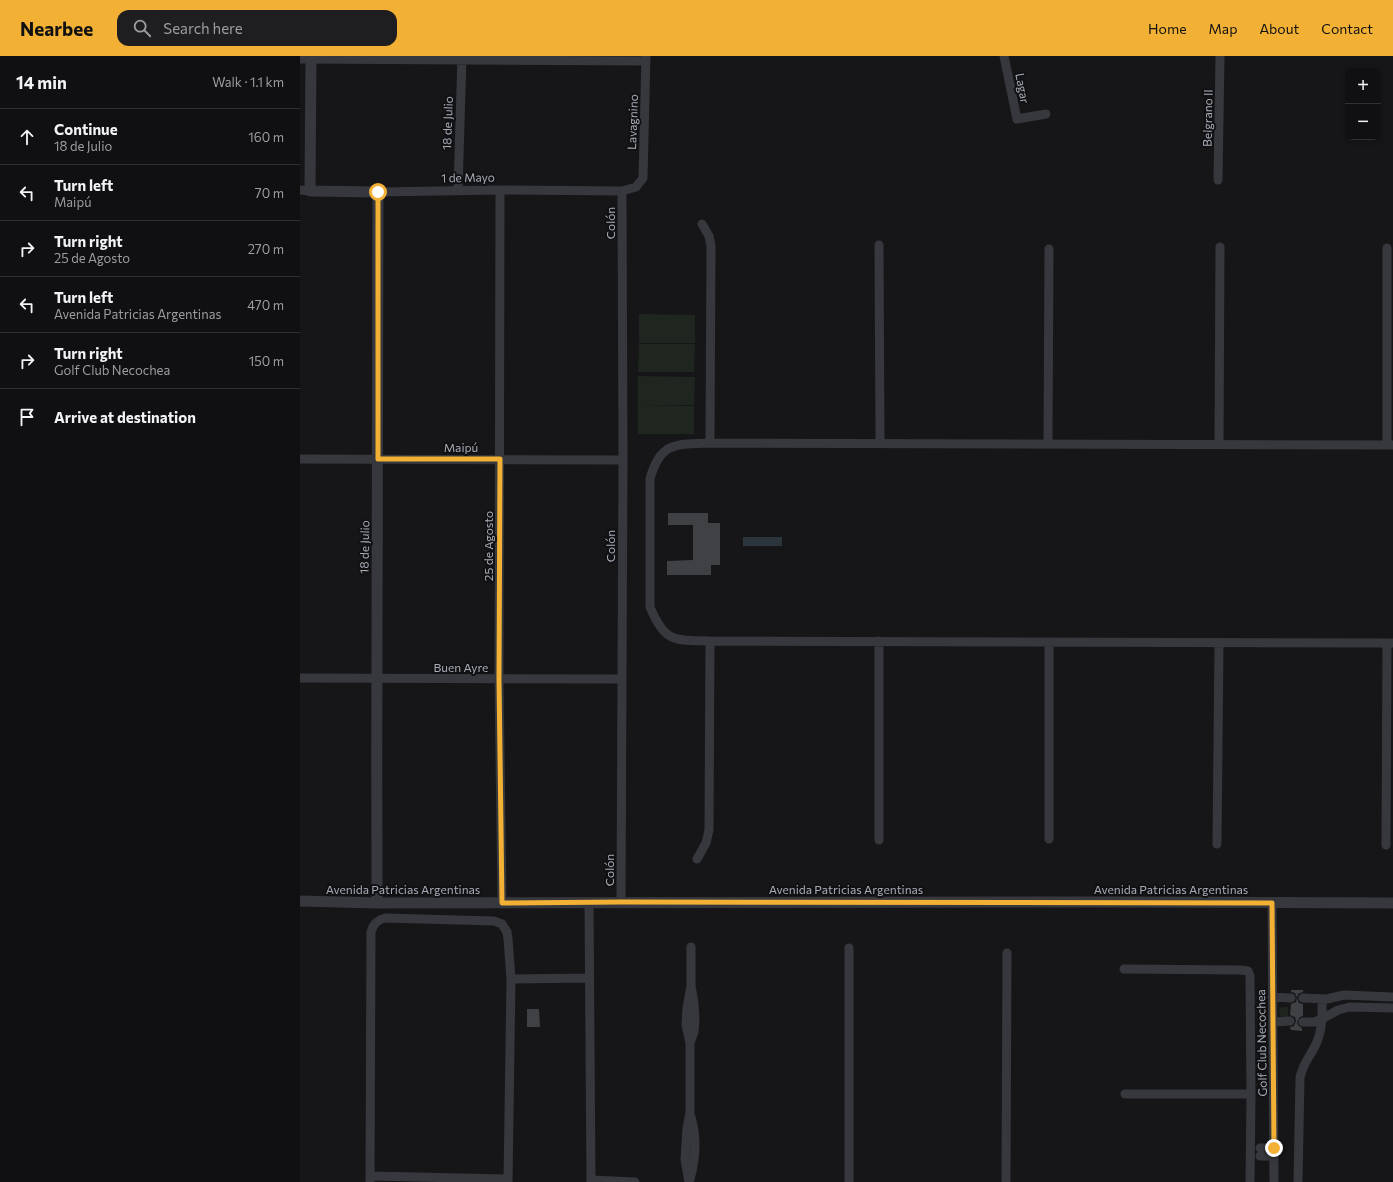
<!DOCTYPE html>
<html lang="en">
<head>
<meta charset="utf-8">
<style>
  :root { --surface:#101012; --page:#1e1e20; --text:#f1f3f6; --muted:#9c9d9f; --line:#303032; --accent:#f2b134 }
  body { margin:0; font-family:Commissioner,sans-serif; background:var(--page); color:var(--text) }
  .controls { position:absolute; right:12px; top:12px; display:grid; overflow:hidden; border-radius:8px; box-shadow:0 2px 6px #0003 }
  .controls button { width:36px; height:36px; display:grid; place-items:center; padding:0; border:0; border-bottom:1px solid var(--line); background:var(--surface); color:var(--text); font:20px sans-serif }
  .stop { position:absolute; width:12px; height:12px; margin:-9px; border:3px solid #f2b134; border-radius:50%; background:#fff }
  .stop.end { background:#f2b134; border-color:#fff; box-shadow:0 1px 4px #0008 }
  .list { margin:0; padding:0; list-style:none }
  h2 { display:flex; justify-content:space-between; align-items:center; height:52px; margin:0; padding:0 16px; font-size:17px }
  h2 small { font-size:13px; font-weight:400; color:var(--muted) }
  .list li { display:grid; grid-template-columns:26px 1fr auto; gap:12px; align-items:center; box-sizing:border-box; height:56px; padding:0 16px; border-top:1px solid var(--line) }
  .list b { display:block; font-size:15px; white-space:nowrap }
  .list p { margin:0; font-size:13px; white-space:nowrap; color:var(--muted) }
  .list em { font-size:13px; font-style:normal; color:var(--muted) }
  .icon { flex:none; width:22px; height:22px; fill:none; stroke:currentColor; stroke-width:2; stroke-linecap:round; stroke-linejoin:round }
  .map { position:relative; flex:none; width:1093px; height:1126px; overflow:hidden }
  header { display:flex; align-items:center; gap:24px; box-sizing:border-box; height:56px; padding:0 20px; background:var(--accent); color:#111 }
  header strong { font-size:19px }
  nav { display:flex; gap:22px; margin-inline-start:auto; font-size:14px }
  .search { width:280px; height:36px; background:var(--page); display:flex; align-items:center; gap:10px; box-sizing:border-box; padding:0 14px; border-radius:12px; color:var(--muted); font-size:15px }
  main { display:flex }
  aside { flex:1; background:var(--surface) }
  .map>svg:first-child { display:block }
  .green { fill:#1e261f }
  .water { fill:#2c353c }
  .building { fill:#404145 }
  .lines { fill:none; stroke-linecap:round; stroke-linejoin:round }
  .minor { stroke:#37383d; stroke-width:9 }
  .tertiary { stroke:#37383d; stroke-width:11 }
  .route { stroke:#f2b134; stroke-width:5 }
  .labels { text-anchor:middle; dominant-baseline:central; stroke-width:4; stroke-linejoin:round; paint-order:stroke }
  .street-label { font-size:12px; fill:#a8adb8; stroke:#111113 }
</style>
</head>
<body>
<header>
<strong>Nearbee</strong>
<div class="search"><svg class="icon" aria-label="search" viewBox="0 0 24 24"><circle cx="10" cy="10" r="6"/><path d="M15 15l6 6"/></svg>Search here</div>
<nav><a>Home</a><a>Map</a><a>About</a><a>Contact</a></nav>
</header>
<main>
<aside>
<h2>14 min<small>Walk · 1.1 km</small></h2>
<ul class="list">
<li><svg class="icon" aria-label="ahead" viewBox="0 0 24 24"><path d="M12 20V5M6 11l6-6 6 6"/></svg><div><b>Continue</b><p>18 de Julio</p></div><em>160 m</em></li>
<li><svg class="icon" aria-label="left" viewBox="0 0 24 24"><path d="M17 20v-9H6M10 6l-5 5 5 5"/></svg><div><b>Turn left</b><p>Maipú</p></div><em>70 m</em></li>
<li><svg class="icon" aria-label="right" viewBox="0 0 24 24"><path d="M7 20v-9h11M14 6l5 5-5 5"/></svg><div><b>Turn right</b><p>25 de Agosto</p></div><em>270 m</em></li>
<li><svg class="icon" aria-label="left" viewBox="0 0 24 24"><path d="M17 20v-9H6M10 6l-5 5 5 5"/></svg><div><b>Turn left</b><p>Avenida Patricias Argentinas</p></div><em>470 m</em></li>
<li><svg class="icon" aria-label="right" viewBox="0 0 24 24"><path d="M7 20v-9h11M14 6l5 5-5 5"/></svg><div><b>Turn right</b><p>Golf Club Necochea</p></div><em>150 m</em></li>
<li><svg class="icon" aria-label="arrive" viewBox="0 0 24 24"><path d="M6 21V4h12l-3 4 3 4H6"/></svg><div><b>Arrive at destination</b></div></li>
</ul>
</aside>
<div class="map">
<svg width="1093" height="1126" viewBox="0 0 1093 1126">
  <rect width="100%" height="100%" fill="#161618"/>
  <path class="green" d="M 339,258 L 395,259 L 395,287 L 339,287 Z
    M 339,288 L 395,288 L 394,316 L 338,316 Z
    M 338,320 L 395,321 L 394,349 L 338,349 Z
    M 338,349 L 394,350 L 394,378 L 338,378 Z
    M 982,951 L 988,951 L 988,962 L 980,960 L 979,954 Z"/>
  <path class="water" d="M 443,481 L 482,481 L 482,490 L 443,490 Z"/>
  <path class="building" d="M 368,457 L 408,457 L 408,467 L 420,467 L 420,509 L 411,509 L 411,519 L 367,519 L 367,505 L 393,504 L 393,469 L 368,469 Z
    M 991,934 L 1003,934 L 1003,936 L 998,938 L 997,942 L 999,947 L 1003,948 L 1003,960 L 1000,961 L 997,966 L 998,969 L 1002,972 L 1002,975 L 991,974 L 990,971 L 994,970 L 996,965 L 995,961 L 990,959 L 991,948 L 996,946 L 997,942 L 995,937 L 991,936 Z
    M 227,953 L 239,953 L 240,971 L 227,971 Z"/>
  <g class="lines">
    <path class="minor" d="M 704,0 L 717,63 L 746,58
      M 0,3 L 346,5
      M 918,124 L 920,0
      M 0,134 L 10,135
      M 158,134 L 162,0
      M 200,134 L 199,623 L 202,847
      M 78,136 L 200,134 L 322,135 L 336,131 L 343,122 L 346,0
      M 402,168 L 409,180 L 411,190 L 410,387
      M 579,189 L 580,387
      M 1087,192 L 1087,389
      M 748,388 L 749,193
      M 919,388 L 920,191
      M 1093,389 L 410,387 C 376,388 360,386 350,423 L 350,551 C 365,587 374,584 410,585 L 1093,587
      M 0,403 L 323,404
      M 0,622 L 322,623
      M 749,783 L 749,586
      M 579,784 L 579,585
      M 917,788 L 919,587
      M 1086,789 L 1087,587
      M 397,803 L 406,787 L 409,774 L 410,585
      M 289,846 L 291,1126
      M 321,846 L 323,404 L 322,135
      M 972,847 L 974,1126
      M 549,892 L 549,1126
      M 824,913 L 941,914 L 948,915 L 950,920 L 951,1038 L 950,1126
      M 211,923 L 289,922
      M 972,941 L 991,942
      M 1003,942 L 1027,943 L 1044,939 L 1093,941
      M 973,966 L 990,965
      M 1003,966 L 1014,966 L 1022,963 L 1038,954 L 1050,951 L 1093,952
      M 390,987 L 394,976 L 395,963 L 394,947 L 391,930 L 391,891
      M 825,1038 L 951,1038
      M 960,1092 L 974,1092
      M 960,1100 L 974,1100
      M 70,1120 L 208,1123
      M 390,1123 C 396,1102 397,1079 390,1058
      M 291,1124 L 335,1126
      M 70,1126 L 71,876 C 73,868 77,864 85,862 L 194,865 L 202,868 L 207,876 L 208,883 L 211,923 L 208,1126
      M 389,1126 L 385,1104 L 387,1072 L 390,1056 L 390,987 L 386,969 L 387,952 L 391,930
      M 706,1126 L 707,897
      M 998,1126 L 1000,1022 C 1003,1005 1013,998 1018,983 C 1023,970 1022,956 1022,943"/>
    <path class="tertiary" d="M 11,0 L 10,135 L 78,136 C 78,373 76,610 77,847
      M 0,845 L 77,847 L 790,846 L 1093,847"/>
  </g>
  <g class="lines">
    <path class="route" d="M 78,136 L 78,403 L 200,403 L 199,623 L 202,847 L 321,846 L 972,847 L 974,1092"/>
  </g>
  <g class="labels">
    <g class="street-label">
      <text transform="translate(723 32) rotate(79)">Lagar</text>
      <text transform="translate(907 62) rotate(-89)">Belgrano II</text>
      <text transform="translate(332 66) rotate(-88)">Lavagnino</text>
      <text transform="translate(147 67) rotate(-88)">18 de Julio</text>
      <text transform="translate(168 121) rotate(-1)">1 de Mayo</text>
      <text transform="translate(310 167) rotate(-90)">Colón</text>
      <text x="161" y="391">Maipú</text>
      <text transform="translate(188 490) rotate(-90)">25 de Agosto</text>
      <text transform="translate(310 490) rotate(-90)">Colón</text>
      <text transform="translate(64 491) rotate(-89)">18 de Julio</text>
      <text x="161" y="611">Buen Ayre</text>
      <text transform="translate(309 814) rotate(-90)">Colón</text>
      <text x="103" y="833">Avenida Patricias Argentinas</text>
      <text x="546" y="833">Avenida Patricias Argentinas</text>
      <text x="871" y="833">Avenida Patricias Argentinas</text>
      <text transform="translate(961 987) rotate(-91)">Golf Club Necochea</text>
    </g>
  </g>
</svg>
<div class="controls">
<button>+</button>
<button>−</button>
</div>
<div class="stop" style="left:78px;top:136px"></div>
<div class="stop end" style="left:974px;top:1092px"></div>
</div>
</main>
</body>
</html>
